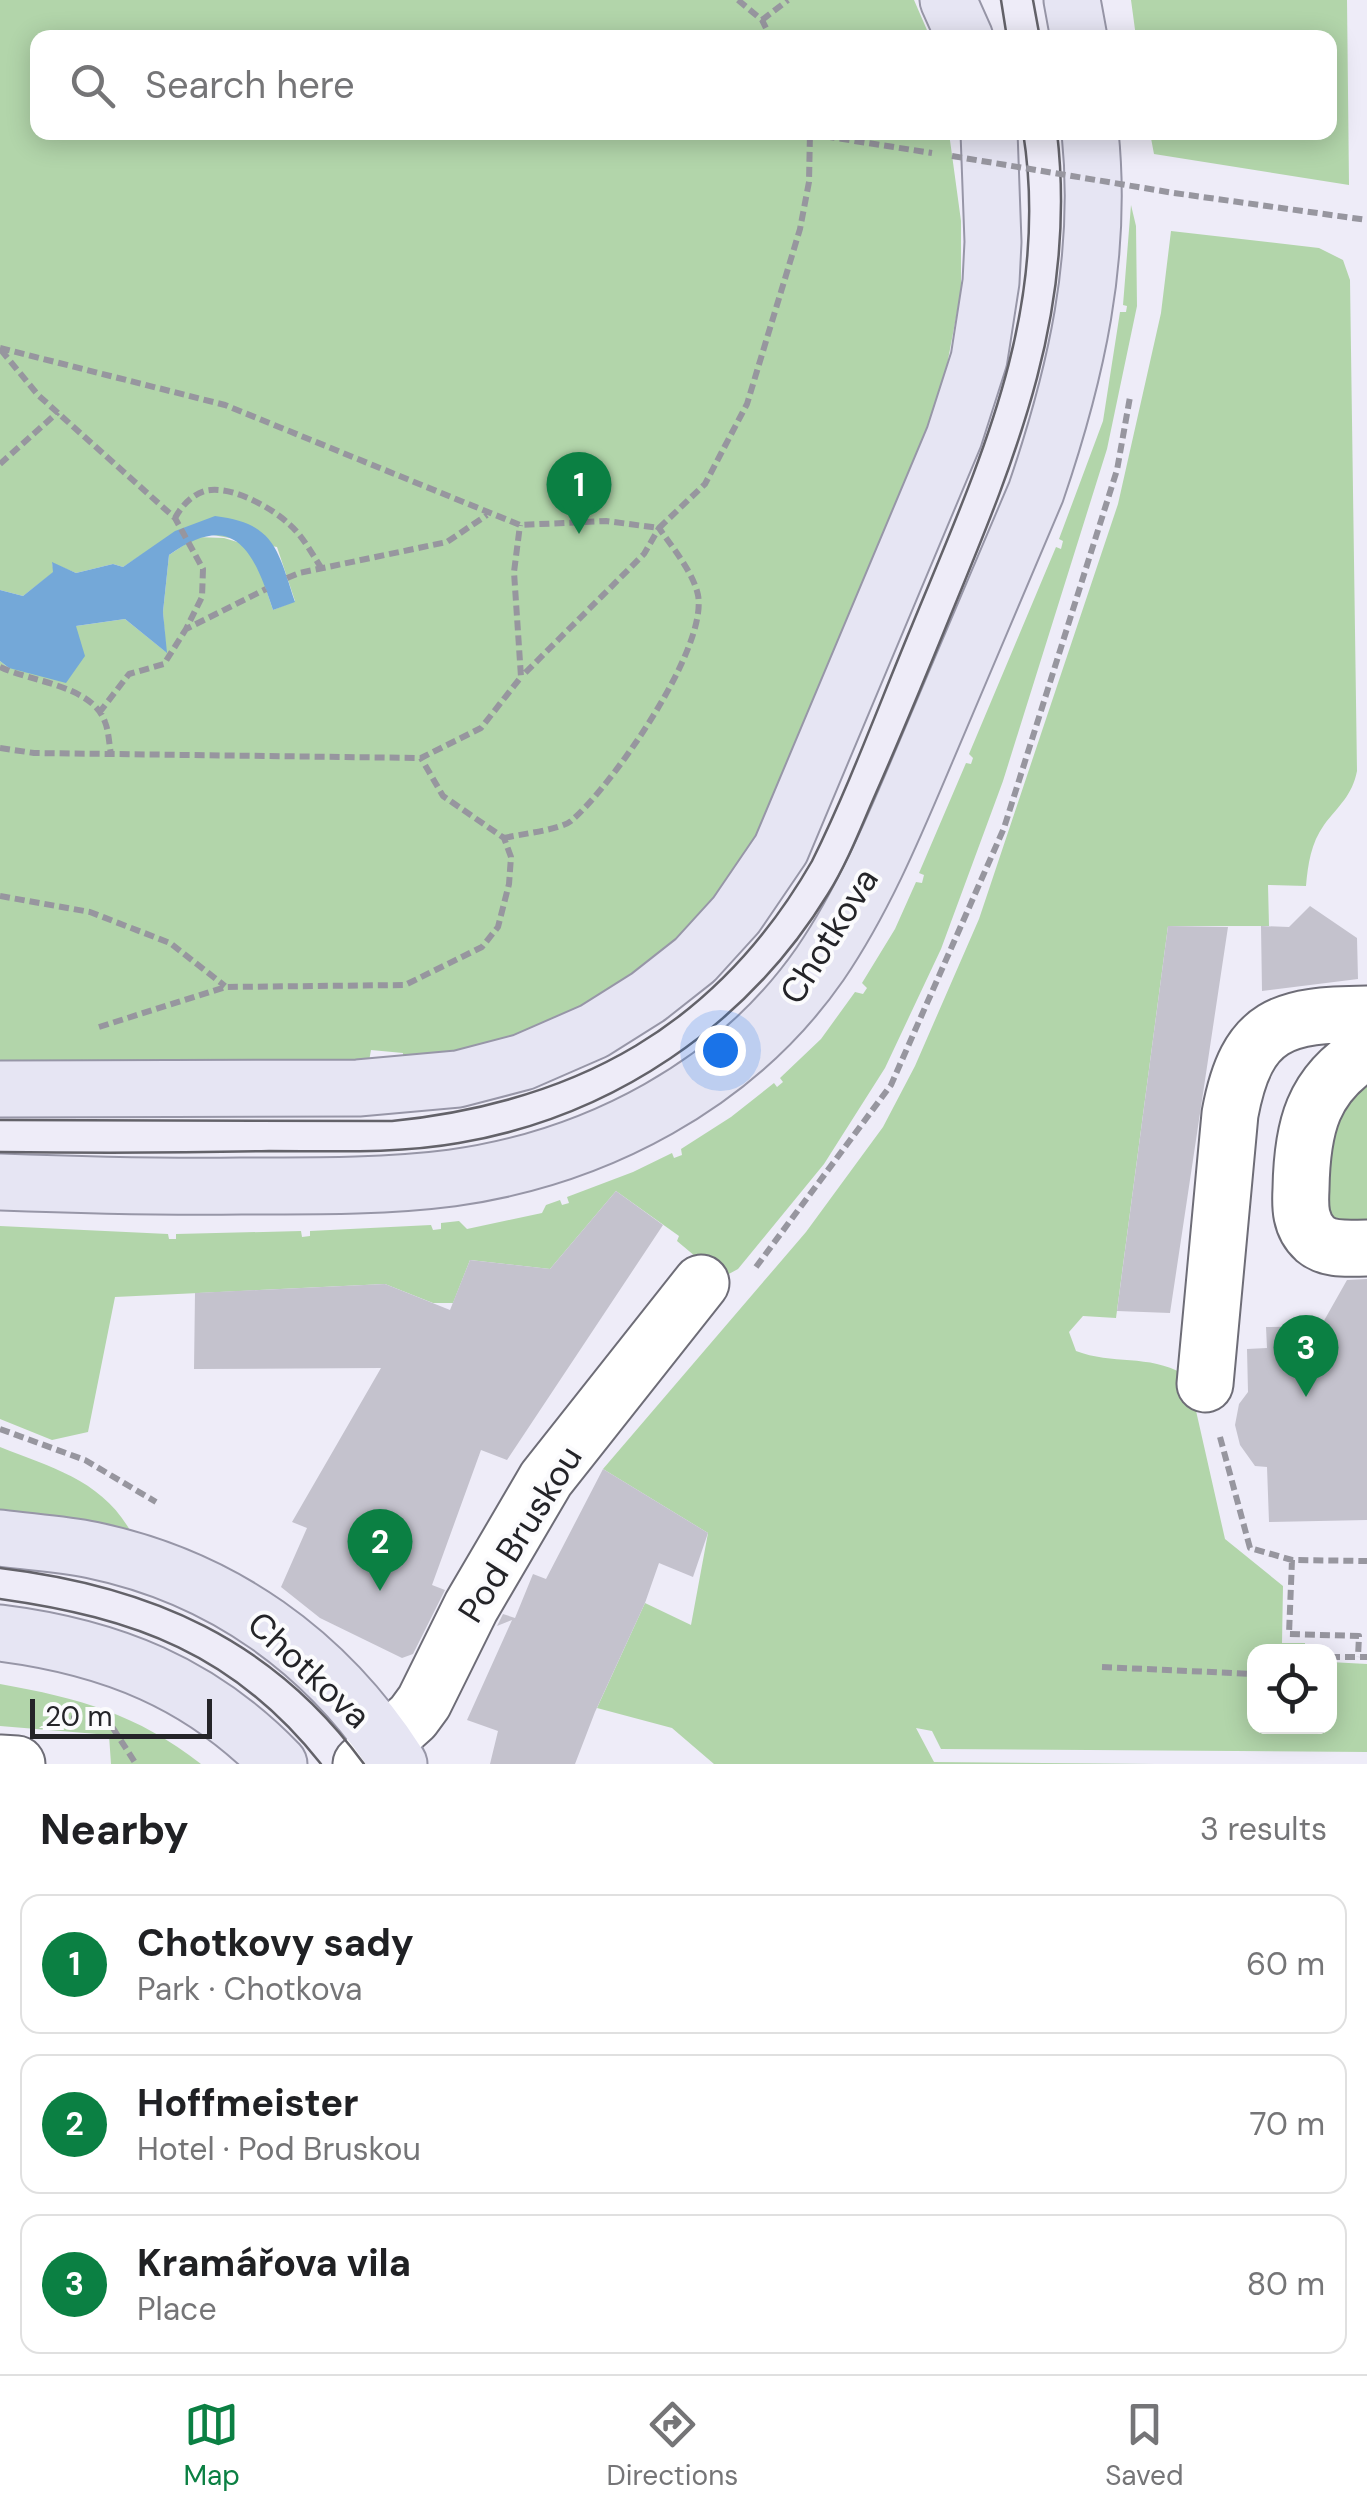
<!DOCTYPE html>
<html lang="en">
<head>
<meta charset="utf-8">
<style>
  :root { --surface:#fff; --page:#f6f6f6; --text:#202124; --muted:#757577; --line:#e0e0e0; --accent:#0b8043 }
  body { margin:0; font-family:"DM Sans",sans-serif; background:var(--page); color:var(--text) }
  .controls { position:absolute; right:30px; bottom:30px; display:grid; overflow:hidden; border-radius:20px; box-shadow:0 5px 25px #0003 }
  .controls button { width:90px; height:90px; display:grid; place-items:center; padding:0; border:0; border-bottom:2px solid var(--line); background:var(--surface); color:var(--text); font:50px sans-serif }
  .scale { position:absolute; left:30px; bottom:25px; width:182px; box-sizing:border-box; padding-left:10px; border:5px solid #242428; border-top:0; font-size:28px; line-height:35px; white-space:nowrap; color:#242428; -webkit-text-stroke:8px #fbfbfd; paint-order:stroke }
  .you { position:absolute; left:720px; top:1050px; width:35px; height:35px; margin:-25px; border:8px solid #fff; border-radius:50%; background:#1a73e8; box-shadow:0 0 0 15px #1a73e833 }
  .badge { display:grid; place-items:center; width:65px; height:65px; border-radius:50%; background:var(--accent); color:#fff; font-size:32px; font-weight:700 }
  .pin { position:absolute; translate:-50% -82px; filter:drop-shadow(0 2px 5px #0008) }
  .pin::after { content:''; position:absolute; top:52px; width:35px; height:30px; background:inherit; clip-path:polygon(0 0,100% 0,50% 100%) }
  .list { margin:0; padding:0; list-style:none }
  h2 { display:flex; justify-content:space-between; align-items:center; height:130px; margin:0; padding:0 40px; font-size:42px }
  h2 small { font-size:32px; font-weight:400; color:var(--muted) }
  .list li { display:grid; grid-template-columns:65px 1fr auto; gap:30px; align-items:center; box-sizing:border-box; height:140px; margin:0 20px 20px; padding:0 20px; border:2px solid var(--line); border-radius:20px }
  .list b { display:block; font-size:38px; white-space:nowrap }
  .list p { margin:0; font-size:32px; white-space:nowrap; color:var(--muted) }
  .list em { font-size:32px; font-style:normal; color:var(--muted) }
  .icon { flex:none; width:55px; height:55px; fill:none; stroke:currentColor; stroke-width:2; stroke-linecap:round; stroke-linejoin:round }
  .map { position:relative; flex:none; width:1367px; height:1764px; overflow:hidden }
  .search { position:absolute; background:var(--surface); box-shadow:0 5px 25px #0003; left:30px; right:30px; top:30px; height:110px; display:flex; align-items:center; gap:25px; box-sizing:border-box; padding:0 35px; border-radius:20px; color:var(--muted); font-size:38px }
  .sheet { height:610px; background:var(--surface) }
  nav { display:flex; justify-content:space-around; align-items:center; box-sizing:border-box; height:140px; border-top:2px solid var(--line); background:var(--surface); font-size:28px; color:var(--muted) }
  nav a { display:grid; justify-items:center; gap:5px }
  nav .on { color:var(--accent) }
  .map>svg:first-child { display:block }
  .green { fill:#b2d5aa }
  .water { fill:#74a8d8 }
  .building { fill:#c4c2cd }
  .lines { fill:none; stroke-linecap:round; stroke-linejoin:round }
  .minor-casing { stroke:#6e6d77; stroke-width:59 }
  .major-casing { stroke:#9796a7; stroke-width:59 }
  .path { stroke:#97969f; stroke-width:6; stroke-dasharray:10 5; stroke-linecap:butt }
  .minor { stroke:#fff; stroke-width:55 }
  .major { stroke:#e6e5f3; stroke-width:55 }
  .tram { stroke:#636269; stroke-width:2.5 }
  .path-bridge { stroke:#97969f; stroke-width:6; stroke-dasharray:10 5; stroke-linecap:butt }
  .labels { text-anchor:middle; dominant-baseline:central; stroke-width:8; stroke-linejoin:round; paint-order:stroke }
  .street-label { font-size:35px; fill:#242428; stroke:#fbfbfd }
</style>
</head>
<body>
<div class="map">
<svg width="1367" height="1764" viewBox="0 0 1367 1764">
  <rect width="100%" height="100%" fill="#eeecf8"/>
  <path class="green" d="M 0,0 L 914,0 L 930,37 L 38,38 L 38,132 L 949,133 L 961,221 L 961,291 L 940,402 L 774,829 L 702,925 L 554,1034 L 403,1069 L 403,1053 L 371,1050 L 368,1067 L 0,1073 L 0,661 L 9,668 L 76,626 L 125,619 L 166,652 L 163,612 L 169,555 L 196,537 L 224,538 L 244,544 L 258,565 L 273,610 L 295,601 L 277,547 L 181,529 L 123,567 L 113,564 L 76,573 L 52,563 L 54,572 L 23,596 L 0,590 Z
    M 1131,0 L 1347,0 L 1349,185 L 1154,154 L 1150,133 L 1330,132 L 1330,38 L 1136,37 Z
    M 1131,205 L 1136,226 L 1137,306 L 1107,449 L 1003,781 L 941,949 L 885,1068 L 824,1164 L 738,1269 L 727,1275 L 714,1272 L 677,1241 L 679,1236 L 616,1191 L 550,1269 L 470,1260 L 453,1303 L 433,1303 L 385,1284 L 115,1297 L 88,1432 L 52,1440 L 0,1419 L 0,1226 L 168,1234 L 169,1239 L 176,1239 L 176,1234 L 301,1231 L 302,1237 L 310,1236 L 310,1231 L 431,1225 L 433,1230 L 441,1229 L 441,1223 L 459,1221 L 467,1229 L 542,1213 L 546,1205 L 560,1200 L 562,1205 L 569,1203 L 567,1197 L 633,1172 L 672,1153 L 674,1158 L 682,1155 L 681,1149 L 731,1117 L 774,1083 L 777,1087 L 783,1082 L 780,1078 L 821,1039 L 855,992 L 863,994 L 867,988 L 862,983 L 895,929 L 916,882 L 922,883 L 924,875 L 919,873 L 966,763 L 971,764 L 973,758 L 969,754 L 1056,547 L 1061,549 L 1063,541 L 1059,539 L 1103,421 L 1120,312 L 1126,312 L 1127,306 L 1123,305 Z
    M 1171,231 L 1319,248 L 1343,260 L 1350,280 L 1357,771 C 1352,796 1339,805 1324,825 C 1311,843 1308,864 1306,886 L 1268,885 L 1269,926 L 1168,926 L 1116,1318 L 1083,1316 L 1069,1332 L 1076,1351 C 1112,1365 1149,1354 1183,1374 L 1192,1393 L 1225,1539 L 1283,1586 L 1282,1643 L 1305,1643 L 1305,1651 L 1254,1652 L 1254,1726 L 1330,1726 L 1330,1662 L 1367,1664 L 1367,1752 L 941,1749 L 932,1731 L 916,1728 L 934,1762 L 1155,1764 L 714,1764 L 672,1728 L 597,1708 L 645,1603 L 691,1625 L 708,1533 L 603,1469 L 806,1232 L 883,1127 L 915,1066 L 979,919 L 1118,504 L 1161,313 Z
    M 1367,1067 L 1367,1231 L 1338,1230 L 1320,1194 L 1319,1150 Z
    M 0,1447 C 53,1468 104,1481 132,1534 L 0,1525 Z
    M 0,1684 C 79,1698 137,1714 201,1764 L 111,1764 L 109,1735 L 0,1726 Z"/>
  <path class="water" d="M 215,516 C 275,523 278,551 295,602 L 273,610 C 254,552 235,508 169,555 L 163,612 L 167,653 L 125,619 L 76,626 L 85,656 L 66,683 L 9,668 L 0,661 L 0,590 L 23,596 L 53,572 L 52,562 L 76,573 L 113,564 L 123,567 L 175,531 Z"/>
  <path class="building" d="M 1310,906 L 1357,938 L 1358,979 L 1262,991 L 1261,926 L 1289,927 Z
    M 1168,926 L 1228,927 L 1170,1313 L 1117,1311 Z
    M 616,1191 L 663,1225 L 507,1460 L 481,1450 L 432,1585 L 445,1590 L 413,1654 L 402,1658 L 320,1618 L 281,1587 L 307,1528 L 292,1522 L 381,1368 L 194,1369 L 195,1293 L 385,1284 L 450,1310 L 470,1260 L 550,1269 Z
    M 1367,1279 L 1367,1520 L 1269,1522 L 1267,1467 L 1255,1466 L 1240,1445 L 1235,1425 L 1239,1404 L 1248,1392 L 1247,1349 L 1267,1348 L 1266,1327 L 1321,1326 L 1347,1280 Z
    M 603,1469 L 708,1533 L 693,1577 L 659,1563 L 645,1603 L 595,1712 L 575,1764 L 490,1764 L 498,1731 L 467,1720 L 512,1620 L 497,1626 L 503,1614 L 515,1618 L 533,1574 L 546,1579 Z"/>
  <g class="lines">
    <g class="minor-casing">
      <path id="minor" d="M 1367,1051 C 1312,1084 1302,1128 1301,1189 C 1300,1207 1300,1225 1315,1239 C 1329,1251 1350,1248 1367,1248
        M 1205,1384 L 1230,1114 C 1247,1022 1283,1015 1367,1014
        M 0,1763 L 17,1764
        M 361,1764 L 413,1717 L 424,1702 L 471,1607 L 546,1479 L 701,1283"/>
    </g>
    <g class="major-casing">
      <path id="major" d="M 948,0 L 965,38
        M 1072,0 L 1079,38
        M 0,1089 L 358,1088 L 458,1079 L 523,1062 L 594,1031 L 648,997 L 695,960 L 736,915 L 781,849 L 954,437 L 979,359 L 991,282 L 993,242 L 989,132
        M 0,1182 C 80,1185 161,1187 241,1186 C 311,1186 383,1187 452,1178 C 596,1158 736,1085 820,964 C 865,898 896,822 927,749 C 963,663 1000,578 1036,492 C 1076,375 1103,257 1090,132
        M 0,1538 C 30,1542 62,1544 92,1550 C 222,1577 327,1652 399,1764
        M 0,1633 C 111,1647 201,1683 279,1764"/>
    </g>
    <path class="path" d="M 738,0 L 762,20 L 771,38
      M 762,20 L 788,0
      M 810,134 L 932,153
      M 1174,193 L 1367,220
      M 0,348 L 225,405 L 520,525 L 606,521 L 659,528 L 705,484 L 747,404 L 800,229 L 809,182 L 810,132
      M 1,350 L 38,395 L 175,518 L 203,569 L 202,597 L 186,629 L 266,589
      M 0,464 L 58,412
      M 175,518 C 182,505 195,491 211,490 C 236,488 272,508 289,524 C 303,536 312,554 322,569
      M 287,578 L 299,573 L 447,542 L 487,515
      M 0,667 C 31,682 92,685 105,722 C 109,732 109,744 111,754
      M 99,713 L 129,674 L 164,664 L 186,629
      M 0,748 L 34,753 L 421,758 L 481,728 L 521,677 L 514,572 L 520,525
      M 504,838 C 520,834 560,830 571,821 C 612,786 708,649 698,595 C 693,572 672,547 659,528 L 644,554 L 522,676
      M 0,896 L 90,912 L 170,943 L 225,986
      M 99,1027 L 226,987 L 405,985 L 482,947 L 498,927 L 509,884 L 511,857 L 504,838 L 443,796 L 421,758
      M 756,1267 L 891,1085 L 1004,828 L 1117,470 L 1130,397
      M 0,1429 L 85,1460 L 156,1502
      M 1220,1437 L 1250,1548 L 1292,1560 L 1367,1561
      M 1292,1560 L 1289,1634 L 1359,1636 L 1358,1657
      M 1330,1657 L 1367,1657
      M 1102,1667 L 1254,1674
      M 56,1717 L 109,1722 L 136,1764"/>
    <use href="#minor" class="minor"/>
    <use href="#major" class="major"/>
    <path class="tram" d="M 1001,0 L 1007,38
      M 1033,0 L 1040,38
      M 0,1120 L 392,1121 C 577,1102 717,1026 812,861 C 849,786 878,707 910,630 C 976,469 1052,312 1023,132
      M 0,1152 C 90,1153 179,1153 269,1151 C 331,1151 397,1154 459,1143 C 612,1117 747,1026 828,894 C 848,862 861,827 876,793 C 902,734 926,676 950,617 C 1016,457 1078,310 1057,132
      M 0,1568 C 150,1586 273,1639 364,1764
      M 0,1599 C 135,1618 234,1654 321,1764"/>
    <path class="path-bridge" d="M 952,156 L 1174,193"/>
  </g>
  <g class="labels">
    <g class="street-label">
      <text transform="translate(829 936) rotate(-58)">Chotkova</text>
      <text transform="translate(520 1534) rotate(-58)">Pod Bruskou</text>
      <text transform="translate(309 1670) rotate(43)">Chotkova</text>
    </g>
  </g>
</svg>
<div class="controls">
<button><svg class="icon" aria-label="locate" viewBox="0 0 24 24"><circle cx="12" cy="12" r="6"/><path d="M12 2v4M12 18v4M2 12h4M18 12h4"/></svg></button>
</div>
<div class="scale">20 m</div>
<div class="you"></div>
<div class="pin badge" style="left:579px;top:534px">1</div>
<div class="pin badge" style="left:380px;top:1591px">2</div>
<div class="pin badge" style="left:1306px;top:1397px">3</div>
<div class="search"><svg class="icon" aria-label="search" viewBox="0 0 24 24"><circle cx="10" cy="10" r="6"/><path d="M15 15l6 6"/></svg>Search here</div>
</div>
<section class="sheet">
<h2>Nearby<small>3 results</small></h2>
<ul class="list">
<li><span class="badge">1</span><div><b>Chotkovy sady</b><p>Park · Chotkova</p></div><em>60 m</em></li>
<li><span class="badge">2</span><div><b>Hoffmeister</b><p>Hotel · Pod Bruskou</p></div><em>70 m</em></li>
<li><span class="badge">3</span><div><b>Kramářova vila</b><p>Place</p></div><em>80 m</em></li>
</ul>
</section>
<nav>
<a class="on"><svg class="icon" aria-label="map" viewBox="0 0 24 24"><path d="M3 6l6-2 6 2 6-2v14l-6 2-6-2-6 2zM9 4v14M15 6v14"/></svg>Map</a>
<a><svg class="icon" aria-label="directions" viewBox="0 0 24 24"><path d="M12 3l9 9-9 9-9-9zM9 14v-3h6M13 9l2 2-2 2"/></svg>Directions</a>
<a><svg class="icon" aria-label="saved" viewBox="0 0 24 24"><path d="M7 4h10v16l-5-4-5 4z"/></svg>Saved</a>
</nav>
</body>
</html>
